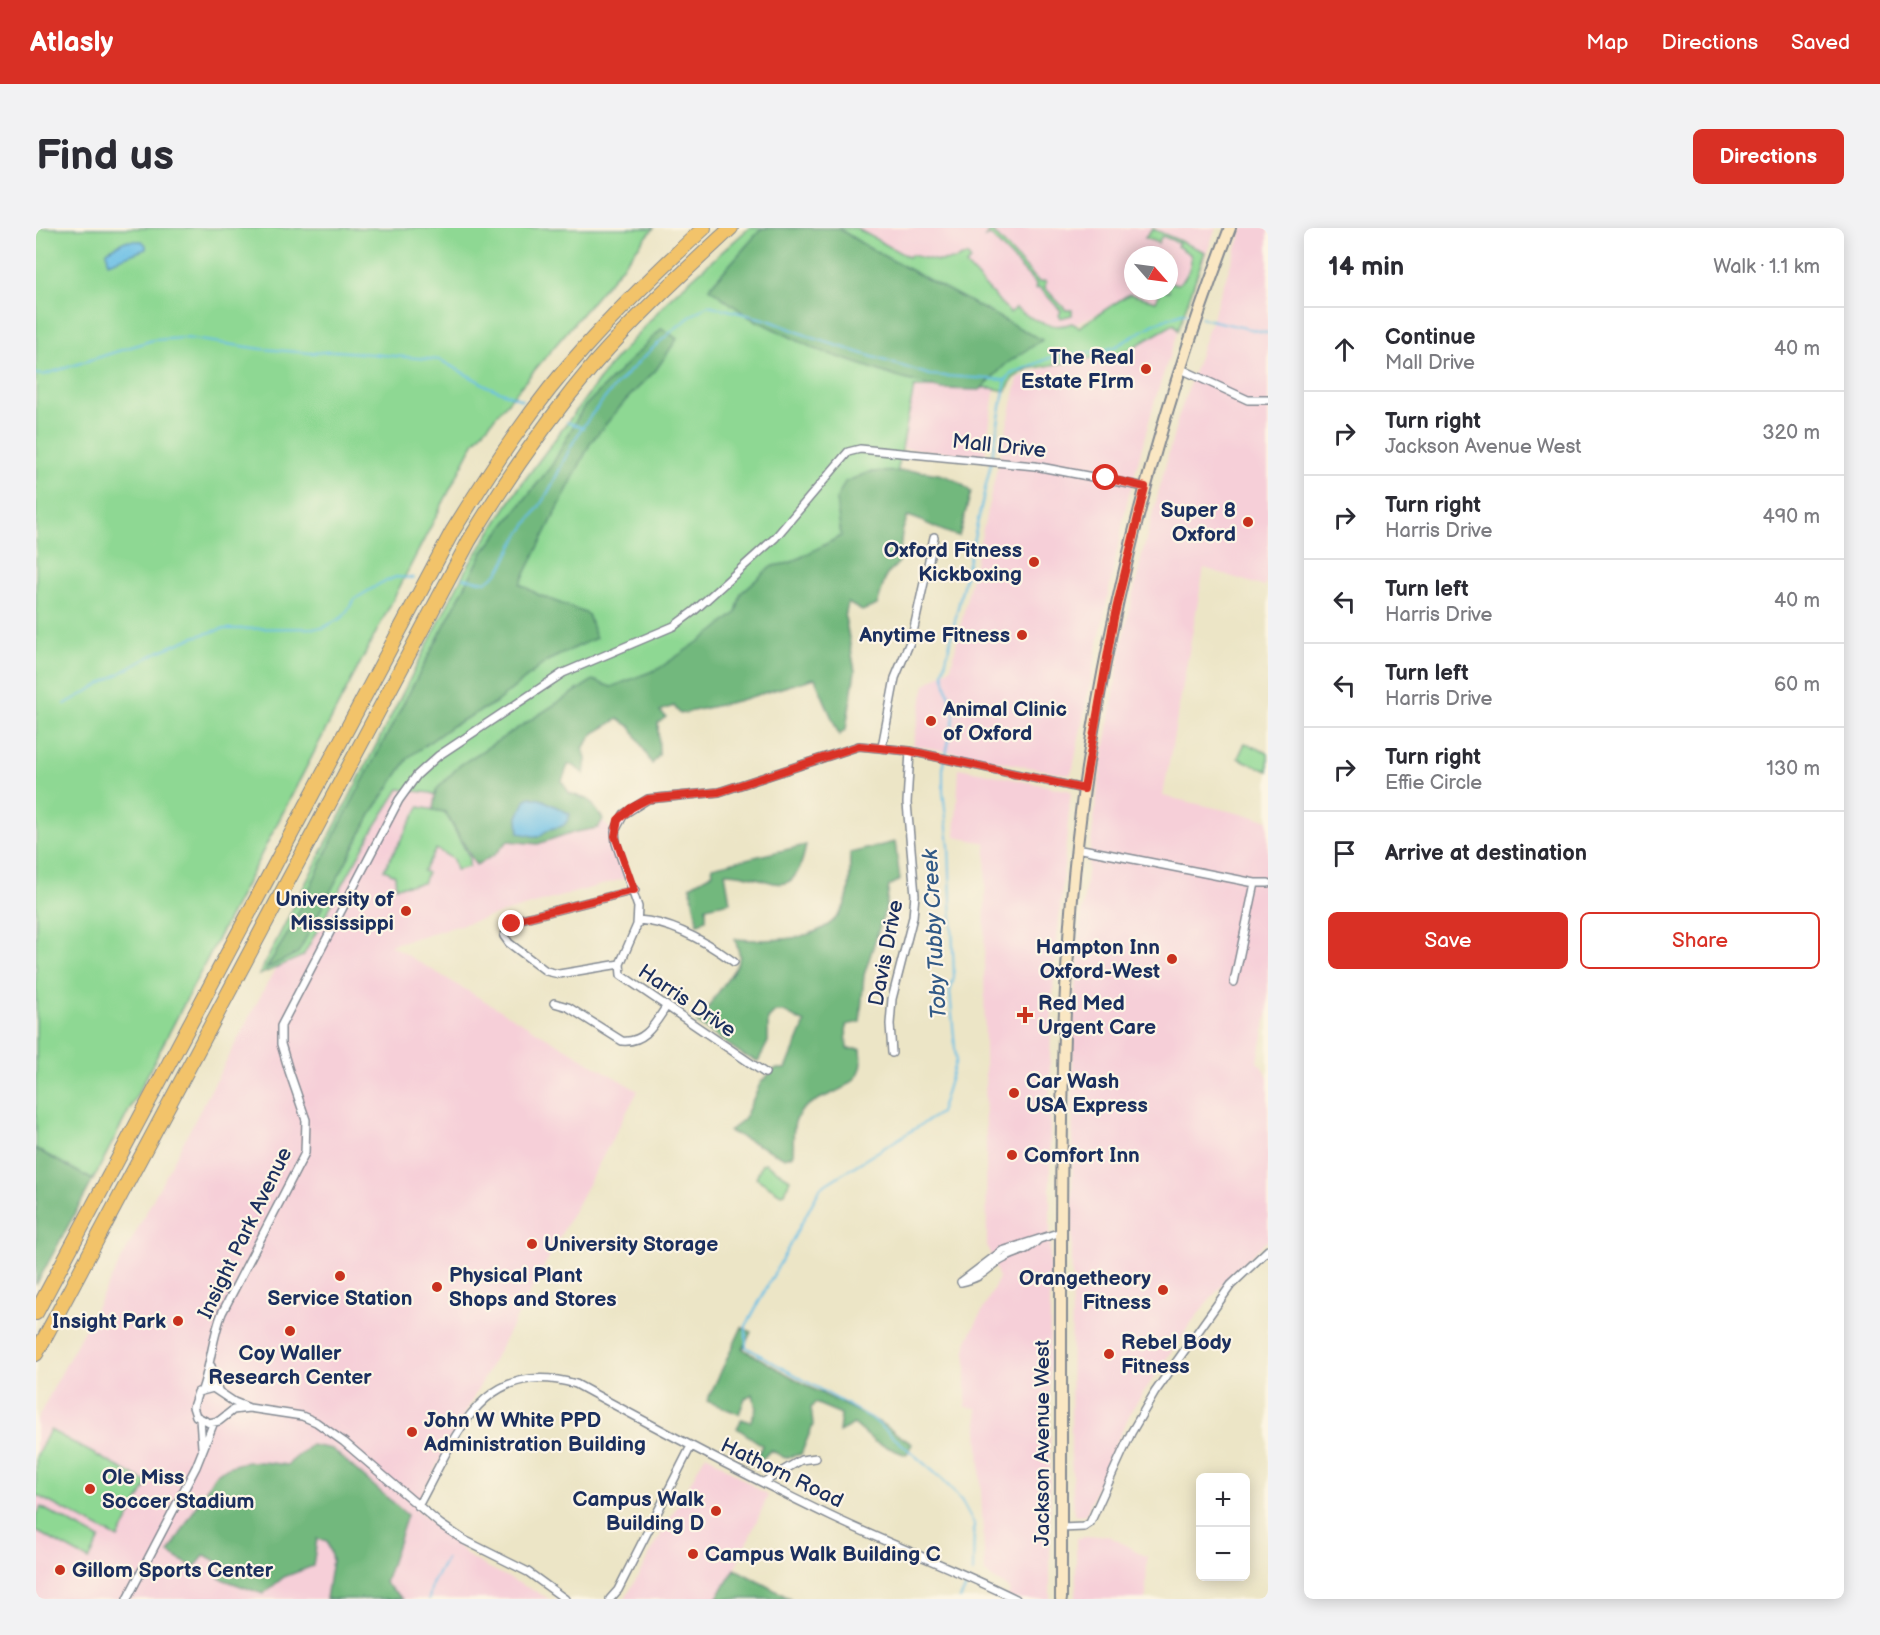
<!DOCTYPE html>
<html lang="en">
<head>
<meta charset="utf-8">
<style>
  :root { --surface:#fff; --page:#f2f2f3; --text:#2b2b33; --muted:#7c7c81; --line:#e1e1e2; --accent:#d93025 }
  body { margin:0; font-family:"Balsamiq Sans",sans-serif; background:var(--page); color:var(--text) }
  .controls { position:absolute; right:18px; bottom:18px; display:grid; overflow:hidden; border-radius:9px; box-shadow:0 3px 15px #0003 }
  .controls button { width:54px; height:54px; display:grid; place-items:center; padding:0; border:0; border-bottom:2px solid var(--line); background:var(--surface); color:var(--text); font:30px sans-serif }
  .compass { position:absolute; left:1088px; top:18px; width:54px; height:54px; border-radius:50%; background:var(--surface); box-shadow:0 3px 15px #0003; rotate:118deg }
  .stop { position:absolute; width:18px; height:18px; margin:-14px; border:4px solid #d93025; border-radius:50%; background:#fff }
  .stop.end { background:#d93025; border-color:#fff; box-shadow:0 2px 6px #0008 }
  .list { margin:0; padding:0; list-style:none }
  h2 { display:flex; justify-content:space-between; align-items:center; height:78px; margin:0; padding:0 24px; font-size:26px }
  h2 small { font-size:20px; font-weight:400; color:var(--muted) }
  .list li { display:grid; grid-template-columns:39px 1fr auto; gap:18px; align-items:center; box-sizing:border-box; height:84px; padding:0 24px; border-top:2px solid var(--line) }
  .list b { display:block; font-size:22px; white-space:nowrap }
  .list p { margin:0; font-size:20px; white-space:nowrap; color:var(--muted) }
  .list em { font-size:20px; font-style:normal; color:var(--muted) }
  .actions { display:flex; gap:12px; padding:18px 24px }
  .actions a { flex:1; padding:14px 0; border:2px solid var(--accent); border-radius:9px; text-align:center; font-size:21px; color:var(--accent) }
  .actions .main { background:var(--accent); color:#fff }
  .icon { flex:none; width:33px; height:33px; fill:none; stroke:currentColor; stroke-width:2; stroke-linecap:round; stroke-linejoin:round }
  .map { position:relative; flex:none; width:1232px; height:1371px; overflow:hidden; border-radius:9px }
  header { display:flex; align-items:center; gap:36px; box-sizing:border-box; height:84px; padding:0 30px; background:var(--accent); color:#fff }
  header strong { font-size:28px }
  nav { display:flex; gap:33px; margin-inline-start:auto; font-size:21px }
  .intro { display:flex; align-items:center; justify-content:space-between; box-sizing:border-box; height:144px; padding:0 36px }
  h1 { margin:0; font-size:42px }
  .button { padding:15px 27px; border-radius:9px; background:var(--accent); color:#fff; font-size:21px; font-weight:700 }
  main { display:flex; gap:36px; padding:0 36px }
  aside { flex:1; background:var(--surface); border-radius:9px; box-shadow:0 3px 15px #0003 }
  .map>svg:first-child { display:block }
  .built { fill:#f6cfd8; fill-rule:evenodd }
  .green { fill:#8ed893; stroke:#548478; stroke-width:1.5 }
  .forest { fill:#72b87d; stroke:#46746e; stroke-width:1.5 }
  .water { fill:#69bfe6; stroke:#4277a2; stroke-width:1.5 }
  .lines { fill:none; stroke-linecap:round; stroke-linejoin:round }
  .stream { stroke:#69bfe6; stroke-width:2 }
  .street-casing { stroke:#848a92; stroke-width:10 }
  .secondary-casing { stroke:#848a92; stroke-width:14 }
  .highway-casing { stroke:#848a92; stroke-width:16 }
  .street { stroke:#fff; stroke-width:7 }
  .secondary { stroke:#fae7c3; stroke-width:10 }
  .highway { stroke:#f2c36a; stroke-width:14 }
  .route { stroke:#d93025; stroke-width:8 }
  .poi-dot { fill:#c8321e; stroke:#fcf5e5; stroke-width:2 }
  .labels { text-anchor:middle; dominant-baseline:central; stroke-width:4.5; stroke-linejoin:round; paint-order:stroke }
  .poi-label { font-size:21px; font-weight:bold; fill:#1b2f5e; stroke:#fcf5e5; text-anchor:start }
  .street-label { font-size:21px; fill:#1b2f5e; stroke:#fcf5e5 }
  .water-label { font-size:22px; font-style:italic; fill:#325a87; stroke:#fcf5e5 }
</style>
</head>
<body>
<header>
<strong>Atlasly</strong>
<nav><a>Map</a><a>Directions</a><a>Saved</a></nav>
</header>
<div class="intro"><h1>Find us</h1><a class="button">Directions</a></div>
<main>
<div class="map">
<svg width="1232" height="1371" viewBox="0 0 1232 1371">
  <rect width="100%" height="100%" fill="#fcf5e5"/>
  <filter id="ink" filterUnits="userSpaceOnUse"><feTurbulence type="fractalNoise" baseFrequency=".0167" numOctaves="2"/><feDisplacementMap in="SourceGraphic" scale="12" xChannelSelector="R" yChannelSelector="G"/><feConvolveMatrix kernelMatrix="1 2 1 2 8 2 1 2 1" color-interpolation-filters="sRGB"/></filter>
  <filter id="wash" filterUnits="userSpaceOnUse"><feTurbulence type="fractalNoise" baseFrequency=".008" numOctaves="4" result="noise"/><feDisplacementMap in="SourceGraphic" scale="24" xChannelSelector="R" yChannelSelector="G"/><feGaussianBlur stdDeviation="1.35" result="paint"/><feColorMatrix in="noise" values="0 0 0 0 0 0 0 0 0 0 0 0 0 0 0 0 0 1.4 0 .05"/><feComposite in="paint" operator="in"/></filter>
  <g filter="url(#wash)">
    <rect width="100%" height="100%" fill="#ece5c6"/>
    <path class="built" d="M 722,0 L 1180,0 L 1154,69 L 1121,73 L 1092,70 L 1016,108 L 958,164 L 949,228 L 831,217 L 462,497 L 575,601 L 590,650 L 354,717 L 602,863 L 379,1279 L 436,1331 L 514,1371 L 0,1371 L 0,1193 L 289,646 ZM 1097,27 L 1133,27 L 1133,63 L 1097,63 Z
      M 1207,0 L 1232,0 L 1232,346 L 1229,359 L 1168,340 L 1127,568 L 1232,592 L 1232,783 L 1222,833 L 1232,849 L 1232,1012 L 1190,1052 L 1155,1095 L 1097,1180 L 1069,1238 L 1050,1287 L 1038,1287 L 1035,1225 L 1037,803 L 1044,700 L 1062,560 L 1087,410 L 1107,323 L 1142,190 Z
      M 1138,96 L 1142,102 L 1119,172 L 1091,274 L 1037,540 L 1034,547 L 877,517 L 889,457 L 915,439 L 982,150 L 1011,139 L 1087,125 Z
      M 923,540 L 1035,563 L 1018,746 L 1014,831 L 1014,1371 L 971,1371 L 974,1362 L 949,1345 L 941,1180 L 930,1179 L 930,1115 L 963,1050 L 951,1018 L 948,734 L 950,615 L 919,609 Z
      M 670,1226 L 732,1268 L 699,1341 L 742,1371 L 589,1371 Z
      M 1071,1307 L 1111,1329 L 1110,1371 L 1040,1371 L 1040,1310 Z"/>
    <path class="green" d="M 0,0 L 618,0 L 439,213 L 57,952 L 0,921 Z
      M 713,0 L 820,0 L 872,29 L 875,27 L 902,33 L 919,32 L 931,27 L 935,32 L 930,37 L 974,85 L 980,80 C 996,92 1017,103 1036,95 L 1043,99 L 1093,66 L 1120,73 L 1125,63 L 1133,63 L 1133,54 L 1142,56 C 1151,51 1157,36 1154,26 L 1141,18 L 1143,15 L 1126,8 L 1122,15 L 1109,10 L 1117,1 L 1169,24 L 1142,102 L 1138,96 L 1087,125 L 992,141 L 977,150 L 970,163 L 955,160 L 878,159 L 858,261 L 831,330 L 563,481 L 445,593 L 395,565 L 363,561 L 337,602 L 267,728 L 223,747 L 429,343 L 482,261 L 574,137 L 636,68 Z
      M 956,0 L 960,0 L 957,4 L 1003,54 L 1010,53 L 1009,60 L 1030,82 L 1036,82 L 1036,87 L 1025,90 L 1023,87 L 1025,83 L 1004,60 L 999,61 L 1000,56 L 954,7 L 949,9 Z
      M 1209,515 L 1232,525 L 1232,543 L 1202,530 Z
      M 383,579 L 409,584 L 433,629 L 433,639 L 420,642 L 417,631 L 400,621 L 387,643 L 391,645 L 387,655 L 360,659 L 359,647 L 348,642 Z
      M 729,935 L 754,951 L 749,965 L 745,966 L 720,950 L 726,936 Z
      M 14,1202 L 112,1255 L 82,1310 L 0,1267 L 0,1229 Z
      M 5,1279 L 64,1311 L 53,1332 L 0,1303 L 0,1289 Z"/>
    <path class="forest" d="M 726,0 L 802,0 L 833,20 L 1006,112 L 970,136 L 944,162 L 905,161 L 861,149 L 779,121 L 713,89 L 673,60 Z
      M 626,100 L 641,111 L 620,142 L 590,172 L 555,214 L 484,356 L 503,367 L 552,386 L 560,410 L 511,433 L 459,475 L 416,498 L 373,529 L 337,583 L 262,725 L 230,741 L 255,700 L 298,608 L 447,324 L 516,237 L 547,180 Z
      M 881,243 C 904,245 918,248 935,264 L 923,308 C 904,304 890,293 872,288 L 866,304 L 863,334 L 850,348 L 841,377 L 826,383 L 812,375 L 809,389 L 819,443 L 810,501 L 803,507 L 779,450 L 701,473 L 644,486 L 638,478 L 624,483 L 630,489 L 622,495 L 623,527 L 616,536 L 595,499 L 582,491 L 558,505 L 547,520 L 550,531 L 548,546 L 537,537 L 532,537 L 526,553 L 533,565 L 553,572 L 567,591 L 562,600 L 534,605 L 502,616 L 472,613 L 457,628 L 440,637 L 409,584 L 397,582 L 400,562 L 424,537 L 557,452 L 575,459 L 622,441 L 678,403 L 700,385 L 705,365 L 736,338 L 754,335 L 805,308 L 800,272 L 809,254 L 833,244 Z
      M 859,614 L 864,652 L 853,658 L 850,679 L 828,747 L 824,794 L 810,797 L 811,821 L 825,821 C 825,826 827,835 825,840 C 815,870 768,865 759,894 C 756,903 758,917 757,927 L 749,930 L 693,903 L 708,891 L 725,854 L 739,841 L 750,841 L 769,795 L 748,784 L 739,784 L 732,791 L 732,814 L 722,833 L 709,828 L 661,795 L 700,739 L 704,728 L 699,711 C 737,713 801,716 812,667 C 815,654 813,638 814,625 Z
      M 770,617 C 757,683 733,644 689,645 L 694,674 L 670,679 L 670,691 L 662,696 L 654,658 L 677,645 L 676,639 Z
      M 0,921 L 57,952 L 0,1057 Z
      M 706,1099 L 715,1104 L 707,1121 L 777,1161 L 846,1196 L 876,1216 L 870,1227 L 839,1214 L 818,1196 L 803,1204 L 805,1186 L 779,1175 L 775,1180 L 777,1197 L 765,1226 L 749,1230 L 735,1222 L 720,1237 L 712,1236 L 723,1225 L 726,1217 L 701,1200 L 706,1191 L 714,1194 L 720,1181 L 717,1166 L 709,1170 L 703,1186 L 671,1173 Z
      M 275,1217 L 296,1221 L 371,1287 L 349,1355 L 367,1371 L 290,1371 L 296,1332 L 291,1313 L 281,1311 L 277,1338 L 248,1349 L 227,1366 L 183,1350 L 187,1337 L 169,1327 L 158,1340 L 133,1325 L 178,1248 C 201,1229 224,1233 251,1237 Z
      M 699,1341 L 755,1371 L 680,1371 Z"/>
    <path class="water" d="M 89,13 L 106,13 L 110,17 L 110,21 L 72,35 L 71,23 Z
      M 495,569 L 507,572 L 534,586 C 528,605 520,596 510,603 C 507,605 505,607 502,609 L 483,605 L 482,589 L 490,571 Z"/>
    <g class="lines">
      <path class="stream" d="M 1165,90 L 1232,105
        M 0,146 L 7,147 L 117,112 L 149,110 L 226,121 L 275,125 L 301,123 L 404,132 L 453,159 L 486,172
        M 531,194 L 547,200
        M 427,350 L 450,354 C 469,341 466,337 476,319 C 486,300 501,284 511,266 C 521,249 528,230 538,213 C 563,169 629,103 672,77 L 732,92 L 777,110 L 894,147 L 970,152
        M 29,476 L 124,423 L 158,409 L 186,401 L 287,400 L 307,389 L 319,371 L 345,355 L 360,349 L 378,350
        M 937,1345 L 938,1296 L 925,1272 L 907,1252 L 838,1192 L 710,1119 L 710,1098 L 785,959 L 904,885 L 920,832 L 914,764 L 918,749 L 913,618 L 907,563 L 907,541 L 918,488 L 907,445 L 953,244 L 970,152 L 975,146 L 1021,127 L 1062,124 L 1079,119 L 1118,96 L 1146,85 L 1159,88
        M 393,1371 L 396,1356 L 410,1331
        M 924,1371 L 933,1353"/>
    </g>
  </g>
  <g filter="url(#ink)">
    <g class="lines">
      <g class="street-casing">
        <path id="street" d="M 1145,141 L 1212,172 L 1232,172
          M 846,519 L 859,450 L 876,409 L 898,309
          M 1041,620 L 1219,655 L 1232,655
          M 602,692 C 636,694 672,715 698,734
          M 584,736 L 523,746 L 510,743 L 473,715 L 468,708 L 476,697 L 485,691 L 599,662
          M 1198,754 L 1219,655
          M 518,775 L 532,779 L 586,813 C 609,815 618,797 630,779
          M 856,825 L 854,796 L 856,771 L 877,689 L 879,667 L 871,575 L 874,523
          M 729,845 L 585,747 L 584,736 L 601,697 L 602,679 L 580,615 L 579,603 L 588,586 L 612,571 L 683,564 L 823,518 L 874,523 L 1048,561
          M 925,1054 L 966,1023 L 1025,1004
          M 925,1054 C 950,1049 950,1039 969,1030 C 981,1024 993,1022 1002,1012
          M 175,1138 L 182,1162
          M 166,1162 C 175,1136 176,1110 186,1085 L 269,925 L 270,892 L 253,843 L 245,816 L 245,798 L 363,572 L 381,547 L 402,528 L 527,445 L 638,398 L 658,383 L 739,310 L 812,224 L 824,221 L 999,238 L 1109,259
          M 213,1180 L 198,1174 L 177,1160 L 162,1164 L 157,1179 L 160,1188 L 173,1195 L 183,1193 L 197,1182 L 213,1180 L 266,1188 L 280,1194 L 308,1214 L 404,1296 L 428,1312 L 492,1344 L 529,1371
          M 164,1191 L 166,1219
          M 728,1254 L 765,1232 L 780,1230
          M 382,1278 C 420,1210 444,1128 540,1156 C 624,1202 709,1247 796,1289 C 857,1318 920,1341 980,1371
          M 1025,1300 L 1048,1299 L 1054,1295 L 1095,1205 L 1119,1164 L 1195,1057 L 1232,1022
          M 91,1371 L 160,1239 L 178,1194
          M 574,1371 L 582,1362 L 655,1218"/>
      </g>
      <g class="secondary-casing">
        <path id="secondary" d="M 1025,1371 C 1025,1261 1025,1152 1025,1042 C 1025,881 1026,720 1048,561 C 1075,369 1125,180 1194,0"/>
      </g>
      <g class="highway-casing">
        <path id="highway" d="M 0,1085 L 416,304 C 456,240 497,176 549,119 C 586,78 627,38 668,0
          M 0,1126 L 433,313 C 471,250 512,191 559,135 C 601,87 649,43 695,0"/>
      </g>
      <use href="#street" class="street"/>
      <use href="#secondary" class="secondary"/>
      <use href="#highway" class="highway"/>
    </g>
  </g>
  <g class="lines" filter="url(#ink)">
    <path class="route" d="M 476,696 L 485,691 L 598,662 L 579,608 L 582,592 L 595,580 L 612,571 L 683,564 L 823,518 L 874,523 L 1048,561 L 1078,390 L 1109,259 L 1070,250"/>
  </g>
  <g class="poi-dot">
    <circle cx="1110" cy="141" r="6"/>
    <circle cx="1212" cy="294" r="6"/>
    <circle cx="998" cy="334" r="6"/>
    <circle cx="986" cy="407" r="6"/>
    <circle cx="895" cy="493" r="6"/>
    <circle cx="370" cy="683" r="6"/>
    <circle cx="1136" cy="731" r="6"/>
    <path d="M986 778h6v6h6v6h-6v6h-6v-6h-6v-6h6z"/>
    <circle cx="978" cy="865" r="6"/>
    <circle cx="976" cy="927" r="6"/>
    <circle cx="496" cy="1016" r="6"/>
    <circle cx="304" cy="1048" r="6"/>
    <circle cx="401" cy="1059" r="6"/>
    <circle cx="1127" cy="1062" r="6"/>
    <circle cx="142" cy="1093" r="6"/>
    <circle cx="254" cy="1103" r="6"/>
    <circle cx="1073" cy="1126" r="6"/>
    <circle cx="376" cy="1204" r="6"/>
    <circle cx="54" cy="1261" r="6"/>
    <circle cx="680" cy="1283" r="6"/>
    <circle cx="657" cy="1326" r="6"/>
    <circle cx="24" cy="1342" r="6"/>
  </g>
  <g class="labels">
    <g class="poi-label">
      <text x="1098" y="129" text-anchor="end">The Real<tspan x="1098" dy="24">Estate FIrm</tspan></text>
      <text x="1200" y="282" text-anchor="end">Super 8<tspan x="1200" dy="24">Oxford</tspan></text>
      <text x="986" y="322" text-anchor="end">Oxford Fitness<tspan x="986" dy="24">Kickboxing</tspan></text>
      <text x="974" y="407" text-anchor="end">Anytime Fitness</text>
      <text x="907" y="481">Animal Clinic<tspan x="907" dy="24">of Oxford</tspan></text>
      <text x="358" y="671" text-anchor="end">University of<tspan x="358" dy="24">Mississippi</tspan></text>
      <text x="1124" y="719" text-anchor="end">Hampton Inn<tspan x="1124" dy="24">Oxford-West</tspan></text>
      <text x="1002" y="775">Red Med<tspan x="1002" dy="24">Urgent Care</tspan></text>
      <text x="990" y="853">Car Wash<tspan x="990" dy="24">USA Express</tspan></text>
      <text x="988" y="927">Comfort Inn</text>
      <text x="508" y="1016">University Storage</text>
      <text x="413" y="1047">Physical Plant<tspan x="413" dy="24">Shops and Stores</tspan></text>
      <text x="1115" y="1050" text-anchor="end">Orangetheory<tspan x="1115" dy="24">Fitness</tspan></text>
      <text x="304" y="1070" text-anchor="middle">Service Station</text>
      <text x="130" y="1093" text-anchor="end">Insight Park</text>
      <text x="1085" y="1114">Rebel Body<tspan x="1085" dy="24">Fitness</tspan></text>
      <text x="254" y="1125" text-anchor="middle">Coy Waller<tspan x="254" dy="24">Research Center</tspan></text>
      <text x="388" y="1192">John W White PPD<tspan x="388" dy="24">Administration Building</tspan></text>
      <text x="66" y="1249">Ole Miss<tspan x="66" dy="24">Soccer Stadium</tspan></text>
      <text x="668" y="1271" text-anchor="end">Campus Walk<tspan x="668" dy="24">Building D</tspan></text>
      <text x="669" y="1326">Campus Walk Building C</text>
      <text x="36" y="1342">Gillom Sports Center</text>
    </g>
    <g class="street-label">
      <text transform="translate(963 218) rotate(6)">Mall Drive</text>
      <text transform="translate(850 725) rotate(-79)">Davis Drive</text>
      <text transform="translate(651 773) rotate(34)">Harris Drive</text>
      <text transform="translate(209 1005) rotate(-64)">Insight Park Avenue</text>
      <text transform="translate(1006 1215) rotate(-90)">Jackson Avenue West</text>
      <text transform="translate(746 1245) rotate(26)">Hathorn Road</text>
    </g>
    <g class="water-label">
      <text transform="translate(899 706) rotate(-93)">Toby Tubby Creek</text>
    </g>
  </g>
</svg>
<div class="controls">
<button>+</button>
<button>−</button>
</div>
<svg class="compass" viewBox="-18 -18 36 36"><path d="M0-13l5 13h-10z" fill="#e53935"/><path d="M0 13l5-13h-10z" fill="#7c7c81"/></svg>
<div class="stop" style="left:1070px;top:250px"></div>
<div class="stop end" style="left:476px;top:696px"></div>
</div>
<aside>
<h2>14 min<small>Walk · 1.1 km</small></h2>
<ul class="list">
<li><svg class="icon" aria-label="ahead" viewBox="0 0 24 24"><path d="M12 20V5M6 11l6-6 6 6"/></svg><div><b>Continue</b><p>Mall Drive</p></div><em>40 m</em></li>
<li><svg class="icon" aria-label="right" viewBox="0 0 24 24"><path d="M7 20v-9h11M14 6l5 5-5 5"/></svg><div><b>Turn right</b><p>Jackson Avenue West</p></div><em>320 m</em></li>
<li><svg class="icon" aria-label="right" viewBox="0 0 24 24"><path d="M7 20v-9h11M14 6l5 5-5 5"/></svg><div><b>Turn right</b><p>Harris Drive</p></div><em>490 m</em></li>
<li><svg class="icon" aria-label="left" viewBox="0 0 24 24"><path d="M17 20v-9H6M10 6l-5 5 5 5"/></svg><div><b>Turn left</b><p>Harris Drive</p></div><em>40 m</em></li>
<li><svg class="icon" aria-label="left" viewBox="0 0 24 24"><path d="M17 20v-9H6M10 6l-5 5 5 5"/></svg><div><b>Turn left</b><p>Harris Drive</p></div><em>60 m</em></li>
<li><svg class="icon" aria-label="right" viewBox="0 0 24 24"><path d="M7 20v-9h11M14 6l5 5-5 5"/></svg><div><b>Turn right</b><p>Effie Circle</p></div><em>130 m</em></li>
<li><svg class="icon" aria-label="arrive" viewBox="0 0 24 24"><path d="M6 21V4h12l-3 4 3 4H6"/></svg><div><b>Arrive at destination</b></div></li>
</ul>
<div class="actions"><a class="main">Save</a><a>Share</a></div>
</aside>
</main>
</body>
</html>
